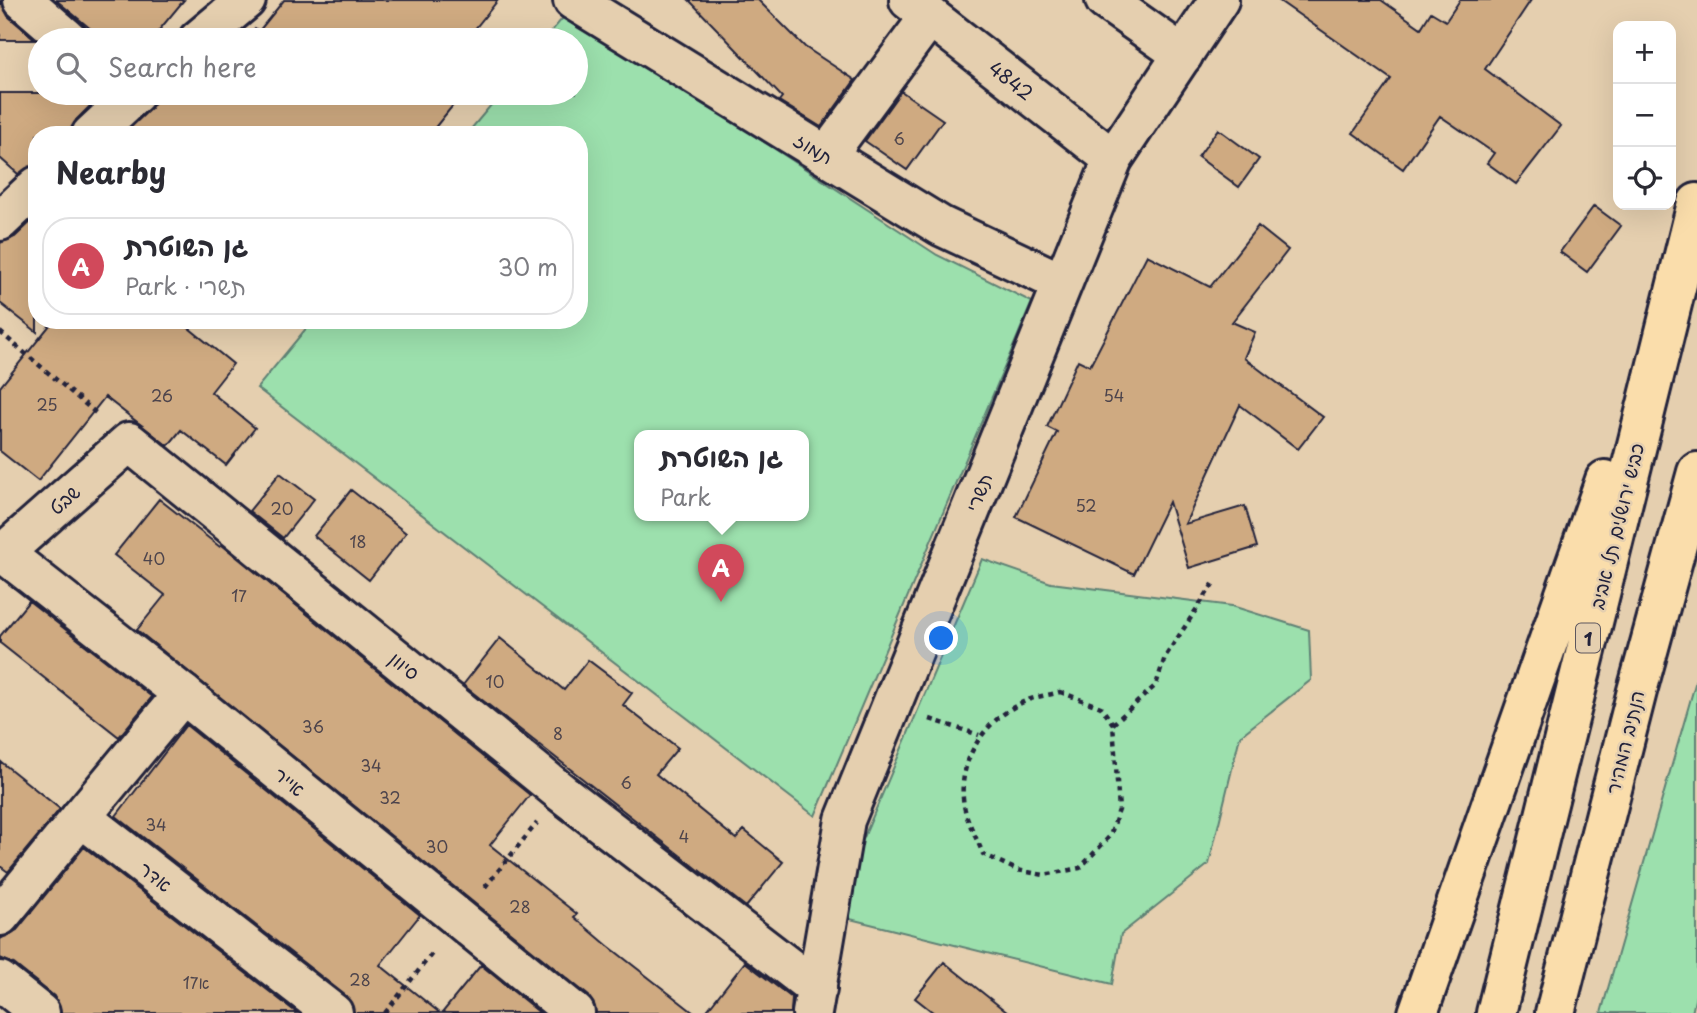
<!DOCTYPE html>
<html lang="en">
<head>
<meta charset="utf-8">
<style>
  :root { --surface:#fff; --page:#f2f2f3; --text:#2b2b33; --muted:#7c7c81; --line:#e1e1e2; --accent:#d1495b }
  body { margin:0; font-family:"Playpen Sans","Playpen Sans Hebrew",sans-serif; background:var(--page); color:var(--text) }
  .controls { position:absolute; right:21px; top:21px; display:grid; overflow:hidden; border-radius:14px; box-shadow:0 7px 28px #0002 }
  .controls button { width:63px; height:63px; display:grid; place-items:center; padding:0; border:0; border-bottom:2px solid var(--line); background:var(--surface); color:var(--text); font:35px sans-serif }
  .you { position:absolute; left:942px; top:639px; width:24px; height:24px; margin:-18px; border:5px solid #fff; border-radius:50%; background:#1a73e8; box-shadow:0 0 0 10px #1a73e833 }
  .badge { display:grid; place-items:center; width:46px; height:46px; border-radius:50%; background:var(--accent); color:#fff; font-size:23px; font-weight:700 }
  .pin { position:absolute; translate:-50% -58px; filter:drop-shadow(0 2px 4px #0008) }
  .pin::after { content:''; position:absolute; top:37px; width:24px; height:21px; background:inherit; clip-path:polygon(0 0,100% 0,50% 100%) }
  .popup { position:absolute; left:634px; top:430px; width:175px; height:91px; box-sizing:border-box; display:grid; place-content:center; border-radius:14px; background:var(--surface); filter:drop-shadow(0 2px 5px #0005); font-size:23px; white-space:nowrap; color:var(--muted) }
  .popup b { font-size:26px; color:var(--text) }
  .popup::after { content:''; position:absolute; left:50%; top:100%; margin-left:-14px; border:14px solid transparent; border-top-color:var(--surface) }
  .list { margin:0; padding:0; list-style:none }
  h2 { display:flex; justify-content:space-between; align-items:center; height:91px; margin:0; padding:0 28px; font-size:30px }
  h2 small { font-size:23px; font-weight:400; color:var(--muted) }
  .list li { display:grid; grid-template-columns:46px 1fr auto; gap:21px; align-items:center; box-sizing:border-box; height:98px; margin:0 14px 14px; padding:0 14px; border:2px solid var(--line); border-radius:28px }
  .list b { display:block; font-size:26px; white-space:nowrap }
  .list p { margin:0; font-size:23px; white-space:nowrap; color:var(--muted) }
  .list em { font-size:23px; font-style:normal; color:var(--muted) }
  .icon { flex:none; width:38px; height:38px; fill:none; stroke:currentColor; stroke-width:2; stroke-linecap:round; stroke-linejoin:round }
  .map { position:relative; flex:none; width:1697px; height:1013px; overflow:hidden }
  .search { position:absolute; background:var(--surface); box-shadow:0 7px 28px #0002; left:28px; top:28px; width:560px; height:77px; display:flex; align-items:center; gap:18px; box-sizing:border-box; padding:0 24px; border-radius:38px; color:var(--muted); font-size:26px }
  .panel { position:absolute; background:var(--surface); box-shadow:0 7px 28px #0002; left:28px; top:126px; width:560px; height:203px; border-radius:28px }
  .map>svg:first-child { display:block }
  .green { fill:#9ce0ad; stroke:#5f8174; stroke-width:2; fill-rule:evenodd }
  .building { fill:#cfaa81; stroke:#22223b; stroke-width:2 }
  .lines { fill:none; stroke-linecap:round; stroke-linejoin:round }
  .minor-casing { stroke:#22223b; stroke-width:44 }
  .motorway-casing { stroke:#22223b; stroke-width:44 }
  .path { stroke:#22223b; stroke-width:4.5; stroke-dasharray:5 5; stroke-linecap:butt }
  .minor { stroke:#e5cfaf; stroke-width:38 }
  .motorway { stroke:#faddab; stroke-width:38 }
  .labels { text-anchor:middle; dominant-baseline:central; stroke-width:5; stroke-linejoin:round; paint-order:stroke }
  .number-label { font-size:16px; fill:#4d444c }
  .shield { fill:#e5cfaf; stroke:#5c565e; stroke-width:2 }
  .shield-label { font-size:18px; font-weight:bold; fill:#22223b }
  .street-label { font-size:19px; fill:#22223b; stroke:#e5cfaf }
</style>
</head>
<body>
<div class="map">
<svg width="1697" height="1013" viewBox="0 0 1697 1013">
  <rect width="100%" height="100%" fill="#e5cfaf"/>
  <filter id="ink" filterUnits="userSpaceOnUse"><feTurbulence type="fractalNoise" baseFrequency=".0143" numOctaves="2"/><feDisplacementMap in="SourceGraphic" scale="14" xChannelSelector="R" yChannelSelector="G"/><feConvolveMatrix kernelMatrix="1 2 1 2 8 2 1 2 1" color-interpolation-filters="sRGB"/></filter>
  <g filter="url(#ink)">
    <path class="green" d="M 567,13 L 937,255 L 1032,302 L 815,816 L 257,388 L 313,320 L 579,320 L 579,135 L 466,135 L 501,93 L 576,93 L 576,40 L 544,40 ZM 639,436 L 803,436 L 803,516 L 639,516 Z
      M 982,559 L 1051,583 L 1232,606 L 1309,630 L 1311,680 L 1240,736 L 1209,864 L 1121,934 L 1112,984 L 846,918 L 859,849 Z
      M 1697,677 L 1697,991 L 1692,1013 L 1601,1013 Z"/>
    <path class="building" d="M 0,0 L 8,16 L 36,40 L 0,40 Z
      M 56,0 L 184,0 L 151,40 L 104,40 Z
      M 284,0 L 498,0 L 466,40 L 245,40 L 255,28 L 259,31 Z
      M 689,0 L 758,0 L 805,47 L 855,80 L 821,127 L 779,101 L 782,97 Z
      M 1278,0 L 1381,0 L 1421,28 L 1431,12 L 1446,21 L 1460,0 L 1531,0 L 1485,69 L 1561,126 L 1516,184 L 1487,163 L 1494,153 L 1440,116 L 1403,169 L 1353,133 L 1391,79 Z
      M 901,91 L 943,120 L 907,170 L 865,141 Z
      M 0,93 L 76,93 L 91,105 L 76,120 L 70,135 L 37,135 L 37,165 L 18,174 L 0,158 Z
      M 157,93 L 463,93 L 429,135 L 123,135 L 151,108 Z
      M 1218,129 L 1259,159 L 1239,187 L 1198,157 Z
      M 1594,206 L 1621,226 L 1587,272 L 1560,252 Z
      M 37,216 L 37,332 L 0,303 L 0,243 L 15,237 Z
      M 1258,226 L 1288,250 L 1232,322 L 1255,332 L 1244,358 L 1323,417 L 1298,449 L 1240,405 L 1185,524 L 1245,506 L 1257,547 L 1189,568 L 1169,502 L 1134,574 L 1016,517 L 1057,432 L 1047,427 L 1078,360 L 1090,366 L 1147,255 L 1210,287 Z
      M 54,320 L 179,320 L 233,364 L 211,392 L 255,428 L 226,465 L 181,430 L 168,446 L 105,397 L 38,481 L 0,451 L 0,387 Z
      M 280,473 L 314,499 L 283,538 L 249,511 Z
      M 351,490 L 406,533 L 369,580 L 314,536 Z
      M 159,499 L 220,547 L 222,545 L 530,795 L 490,845 L 577,914 L 574,917 L 607,945 L 694,1013 L 596,1013 L 589,996 L 137,630 L 165,595 L 114,555 Z
      M 29,601 L 152,697 L 119,737 L 0,643 L 0,636 Z
      M 500,638 L 564,690 L 588,660 L 632,693 L 623,705 L 678,748 L 656,774 L 736,839 L 744,830 L 783,862 L 746,907 L 463,685 Z
      M 186,725 L 420,915 L 380,965 L 440,1013 L 354,1013 L 346,996 L 116,816 Z
      M 0,761 L 60,809 L 8,872 L 0,866 Z
      M 84,847 L 297,1013 L 61,1013 L 54,996 L 14,964 L 0,958 L 0,939 L 17,930 Z
      M 745,962 L 792,998 L 791,1013 L 705,1013 Z
      M 944,962 L 1008,1013 L 934,1013 L 915,998 Z
      M 481,965 L 540,1013 L 442,1013 Z"/>
    <g class="lines">
      <g class="minor-casing">
        <g id="minor">
          <path d="M 23,0 L 69,40"/>
          <path d="M 573,0 L 941,226 L 1062,283"/>
          <path id="s1" d="M 909,0 L 1113,159"/>
          <path d="M 1105,0 L 1183,55"/>
          <path d="M 198,40 L 246,0"/>
          <path d="M 91,135 L 136,93"/>
          <path d="M 827,155 L 930,16"/>
          <path d="M 0,221 L 37,186"/>
          <path d="M 2,552 L 183,694 L 575,1013"/>
          <path d="M 0,556 L 129,442 L 562,793 L 817,989"/>
          <path d="M 81,817 L 183,694"/>
          <path d="M 0,916 L 81,817 L 333,1013"/>
          <path d="M 0,981 L 40,1013"/>
          <path d="M 812,1013 L 845,820 L 1113,159 L 1219,0"/>
        </g>
      </g>
      <g class="motorway-casing">
        <path id="motorway" d="M 1418,1013 L 1605,480
          M 1496,1013 L 1697,203
          M 1555,1013 L 1637,691 L 1697,472"/>
      </g>
      <path class="path" d="M 0,332 L 97,414
        M 1060,692 L 1101,707 L 1113,724 L 1119,810 L 1110,836 L 1080,868 L 1044,875 L 1017,870 L 983,854 C 978,841 970,827 966,814 C 952,765 984,718 1028,700 C 1038,696 1050,695 1060,692 Z
        M 930,719 L 979,735
        M 1113,724 L 1156,685 L 1165,657 L 1215,581
        M 485,887 L 537,823
        M 385,1013 L 434,951"/>
      <use href="#minor" class="minor"/>
      <use href="#motorway" class="motorway"/>
    </g>
  </g>
  <g class="labels">
    <g class="number-label">
      <text x="899" y="138">6</text>
      <text x="162" y="395">26</text>
      <text x="1114" y="395">54</text>
      <text x="47" y="404">25</text>
      <text x="1086" y="505">52</text>
      <text x="282" y="508">20</text>
      <text x="358" y="541">18</text>
      <text x="154" y="558">40</text>
      <text x="239" y="595">17</text>
      <text x="495" y="681">10</text>
      <text x="313" y="726">36</text>
      <text x="558" y="733">8</text>
      <text x="371" y="765">34</text>
      <text x="626" y="782">6</text>
      <text x="390" y="797">32</text>
      <text x="156" y="824">34</text>
      <text x="684" y="836">4</text>
      <text x="437" y="846">30</text>
      <text x="520" y="906">28</text>
      <text x="360" y="979">28</text>
      <text x="196" y="982">17א</text>
    </g>
    <rect class="shield" x="1576" y="623.5" width="24" height="29" rx="5"/>
    <g class="shield-label">
      <text x="1588" y="638">1</text>
    </g>
    <g class="street-label">
      <text stroke="none"><textPath href="#s1" startOffset="130">4842</textPath></text>
      <text transform="translate(814 148) rotate(32)">תמוז</text>
      <text transform="translate(978 492) rotate(-68)">תשרי</text>
      <text transform="translate(64 499) rotate(-41)">שבט</text>
      <text transform="translate(1616 526) rotate(-76)">כביש ירושלים תל אביב</text>
      <text transform="translate(405 665) rotate(39)">סיוון</text>
      <text transform="translate(1624 742) rotate(-76)">הנתיב המהיר</text>
      <text transform="translate(290 781) rotate(39)">אייר</text>
      <text transform="translate(156 876) rotate(38)">אדר</text>
    </g>
  </g>
</svg>
<div class="controls">
<button>+</button>
<button>−</button>
<button><svg class="icon" aria-label="locate" viewBox="0 0 24 24"><circle cx="12" cy="12" r="6"/><path d="M12 2v4M12 18v4M2 12h4M18 12h4"/></svg></button>
</div>
<div class="you"></div>
<div class="pin badge" style="left:721px;top:602px">A</div>
<div class="popup"><b>גן השוטרת</b>Park</div>
<div class="search"><svg class="icon" aria-label="search" viewBox="0 0 24 24"><circle cx="10" cy="10" r="6"/><path d="M15 15l6 6"/></svg>Search here</div>
<section class="panel">
<h2>Nearby<small></small></h2>
<ul class="list">
<li><span class="badge">A</span><div><b>גן השוטרת</b><p>Park · תשרי</p></div><em>30 m</em></li>
</ul>
</section>
</div>
</body>
</html>
